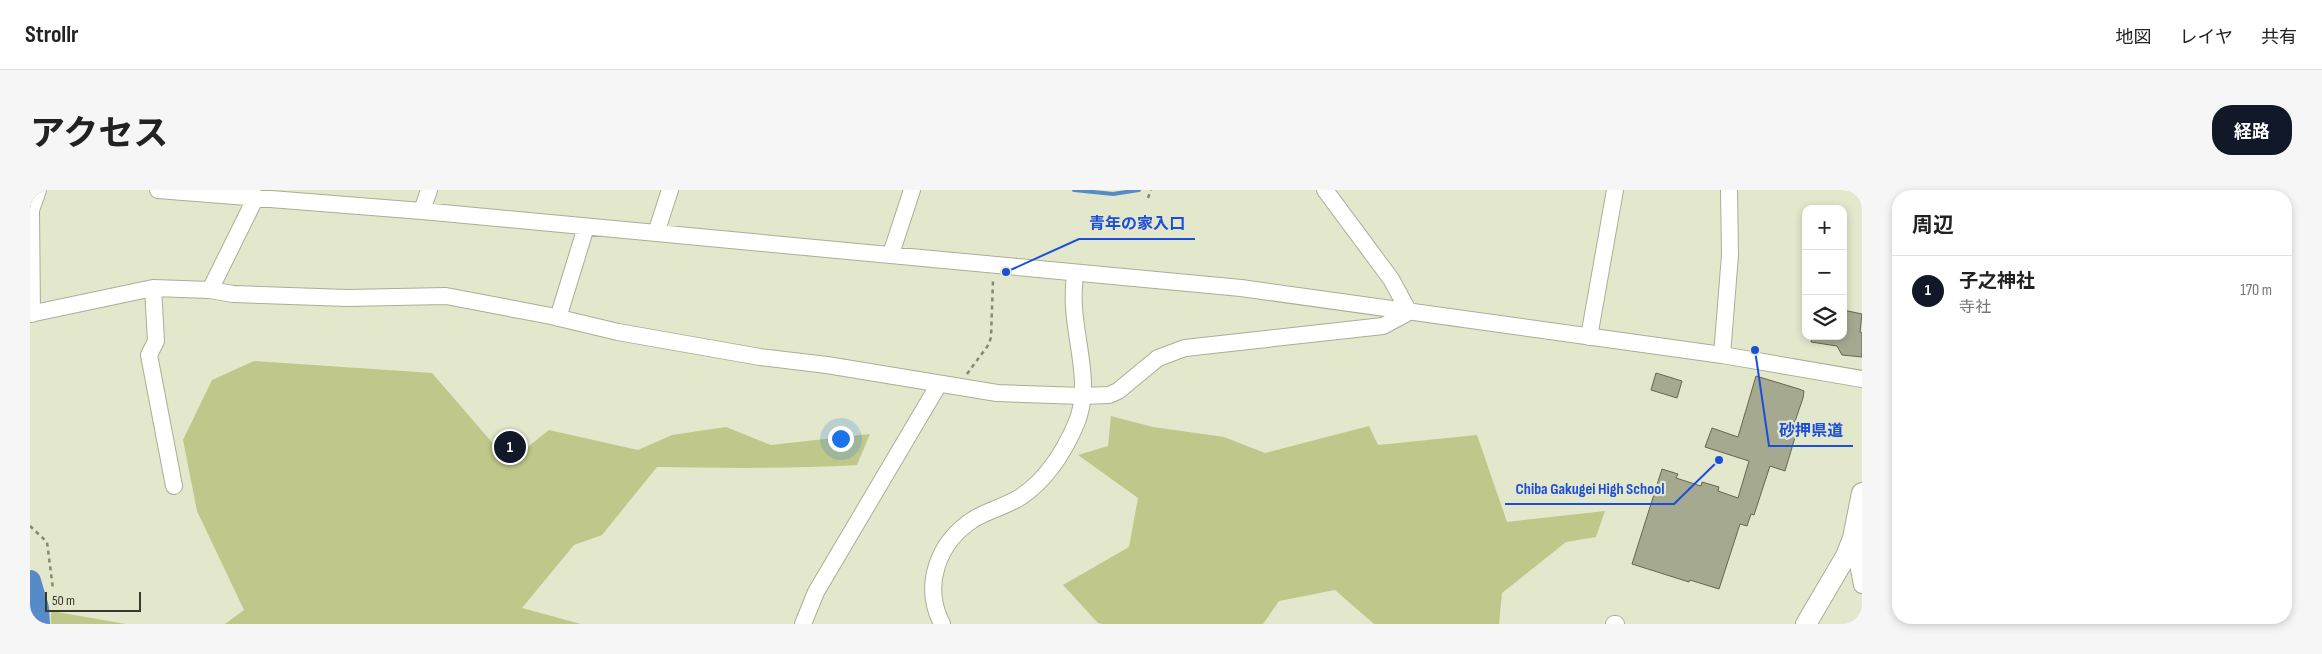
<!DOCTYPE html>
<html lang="ja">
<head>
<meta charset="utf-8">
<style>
  :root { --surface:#fff; --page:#f6f6f6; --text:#222; --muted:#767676; --line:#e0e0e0; --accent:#111827 }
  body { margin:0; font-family:"Sofia Sans Condensed","Noto Sans JP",sans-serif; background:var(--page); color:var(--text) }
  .controls { position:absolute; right:15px; top:15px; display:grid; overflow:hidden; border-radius:10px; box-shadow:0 2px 8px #0003 }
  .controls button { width:45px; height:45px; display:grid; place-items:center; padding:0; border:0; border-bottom:1px solid var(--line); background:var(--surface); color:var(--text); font:25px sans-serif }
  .scale { position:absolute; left:15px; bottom:12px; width:96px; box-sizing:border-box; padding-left:5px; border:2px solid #37382e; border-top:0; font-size:14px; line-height:18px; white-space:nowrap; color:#37382e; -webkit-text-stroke:4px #e3e7cb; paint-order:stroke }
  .you { position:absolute; left:810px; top:248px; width:18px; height:18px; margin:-12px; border:4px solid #fff; border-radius:50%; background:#1a73e8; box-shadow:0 0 0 8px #1a73e833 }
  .badge { display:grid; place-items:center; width:32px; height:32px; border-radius:50%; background:var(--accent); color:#fff; font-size:16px; font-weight:700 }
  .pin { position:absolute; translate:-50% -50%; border:2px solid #fff; box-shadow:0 1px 5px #0006 }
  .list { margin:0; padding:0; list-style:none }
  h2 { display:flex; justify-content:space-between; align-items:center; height:65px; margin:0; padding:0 20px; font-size:21px }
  h2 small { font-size:16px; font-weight:400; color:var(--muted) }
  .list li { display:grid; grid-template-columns:32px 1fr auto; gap:15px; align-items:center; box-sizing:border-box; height:70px; padding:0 20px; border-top:1px solid var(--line) }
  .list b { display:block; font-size:19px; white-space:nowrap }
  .list p { margin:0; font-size:16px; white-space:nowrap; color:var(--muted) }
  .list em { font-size:16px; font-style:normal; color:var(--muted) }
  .icon { flex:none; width:28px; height:28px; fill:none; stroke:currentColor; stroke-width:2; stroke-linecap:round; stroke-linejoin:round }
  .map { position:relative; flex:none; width:1832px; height:434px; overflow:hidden; border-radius:20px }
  header { display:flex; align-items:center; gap:30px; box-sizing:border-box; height:70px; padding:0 25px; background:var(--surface); border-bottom:1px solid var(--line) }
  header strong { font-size:24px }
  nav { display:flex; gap:28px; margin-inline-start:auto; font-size:18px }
  .intro { display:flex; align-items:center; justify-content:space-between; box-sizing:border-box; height:120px; padding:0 30px }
  h1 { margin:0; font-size:35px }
  .button { padding:12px 22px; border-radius:20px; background:var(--accent); color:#fff; font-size:18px; font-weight:700 }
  main { display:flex; gap:30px; padding:0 30px }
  aside { flex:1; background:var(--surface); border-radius:20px; box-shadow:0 2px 8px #0003 }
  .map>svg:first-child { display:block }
  .green { fill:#c0c78a }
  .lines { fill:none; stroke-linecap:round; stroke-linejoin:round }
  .stream { stroke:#568bc8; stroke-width:4 }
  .river { stroke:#568bc8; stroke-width:22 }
  .building { fill:#a5a98f; stroke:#64674f }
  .minor-casing { stroke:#abae94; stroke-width:18 }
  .major-casing { stroke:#abae94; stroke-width:22 }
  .path { stroke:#868876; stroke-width:2.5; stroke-dasharray:4 4; stroke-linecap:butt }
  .minor { stroke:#fff; stroke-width:16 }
  .major { stroke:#fff; stroke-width:20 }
  .leader { fill:none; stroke:#1d4ed8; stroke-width:2 }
  .callout-dot { fill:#1d4ed8; stroke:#e3e7cb; stroke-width:2 }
  .callout-label { font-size:16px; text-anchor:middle; font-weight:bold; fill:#1d4ed8; stroke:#e3e7cb; stroke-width:4.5; stroke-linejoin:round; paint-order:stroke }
</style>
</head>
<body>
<header>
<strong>Strollr</strong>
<nav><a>地図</a><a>レイヤ</a><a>共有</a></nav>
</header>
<div class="intro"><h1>アクセス</h1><a class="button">経路</a></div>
<main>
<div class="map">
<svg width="1832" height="434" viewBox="0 0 1832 434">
  <rect width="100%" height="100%" fill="#e3e7cb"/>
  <path class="green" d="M 224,171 L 402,183 L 479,272 L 519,240 L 608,260 L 642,245 L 696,237 L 741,255 L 840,244 L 827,275 C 760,279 694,278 627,277 L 572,345 L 544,355 L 492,418 L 551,434 L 195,434 L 214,420 L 167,321 L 153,250 L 182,190 Z
    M 1081,226 L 1123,237 L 1194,247 L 1235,263 L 1339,236 L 1348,255 L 1447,245 L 1477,332 L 1575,321 L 1566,347 L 1536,352 L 1472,403 L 1469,434 L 1344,434 L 1305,400 L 1249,411 L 1233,434 L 1072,434 L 1068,433 L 1033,395 L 1099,357 L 1108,308 L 1048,265 L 1078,256 Z
    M 21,421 L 96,434 L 21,434 Z"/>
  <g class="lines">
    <path class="stream" d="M 1044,0 L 1083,4 L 1109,0"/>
    <path class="river" d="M 0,391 L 8,418 L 9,434"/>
  </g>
  <path class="building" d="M 1813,120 L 1832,124 L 1830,142 L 1832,143 L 1832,167 L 1812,165 L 1807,156 L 1781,152 L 1782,146 L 1813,146 Z
    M 1626,183 L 1652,191 L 1647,208 L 1621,200 Z
    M 1726,186 L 1769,199 L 1774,201 L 1773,208 L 1761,243 L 1766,244 L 1755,281 L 1740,276 L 1724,325 L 1721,324 L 1717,336 L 1710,334 L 1689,399 L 1660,390 L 1659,392 L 1602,374 L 1632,279 L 1648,284 L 1646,288 L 1671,296 L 1672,292 L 1689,297 L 1688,301 L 1708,308 L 1719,271 L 1675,257 L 1682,238 L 1708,247 Z"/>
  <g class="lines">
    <g class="minor-casing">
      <path id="minor" d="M 128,0 L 392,21 L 1211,98 L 1692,165 L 1832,189
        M 1295,0 L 1361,89 L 1379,122
        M 392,21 L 399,0
        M 626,43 L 640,0
        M 861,64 L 882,0
        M 123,98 L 126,151 L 119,165 L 144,296
        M 180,100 L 226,7
        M 0,124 L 123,98 L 180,100 L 203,104 L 317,108 L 416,106 L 521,126 L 588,142 L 730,167 L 797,175 L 967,203 L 1052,206 L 1079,205 L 1088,201 L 1128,168 L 1155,158 L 1353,136 L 1379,122
        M 2,124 L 1,20 L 8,0
        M 528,128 L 556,37
        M 1559,147 L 1585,0
        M 1692,165 L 1700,65 L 1699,0
        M 1823,348 L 1832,395
        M 773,434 L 786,402 L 909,194
        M 912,434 C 892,395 908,352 944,329 C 959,320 977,316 992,306 C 1018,288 1034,262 1046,234 C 1062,197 1046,155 1044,117 C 1043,106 1044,94 1045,83
        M 1584,434 L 1586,434"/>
    </g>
    <g class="major-casing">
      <path id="major" d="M 1776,434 L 1816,366 L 1823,348 L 1832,303"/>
    </g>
    <path class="path" d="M 1118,8 L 1121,0
      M 937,184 L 959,154 L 961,147 L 963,90
      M 0,336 L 17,352 L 23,399"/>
    <use href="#minor" class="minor"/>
    <use href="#major" class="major"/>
  </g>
  <path class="leader" d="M976 82L1049 49H1165M1725 160L1739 256H1823M1689 270L1644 314H1475"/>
  <g class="callout-dot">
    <circle cx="976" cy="82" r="5"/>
    <circle cx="1725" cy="160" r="5"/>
    <circle cx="1689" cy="270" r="5"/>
  </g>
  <g class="callout-label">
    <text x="1107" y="39">青年の家入口</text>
    <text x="1781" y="246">砂押県道</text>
    <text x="1560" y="304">Chiba Gakugei High School</text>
  </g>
</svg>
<div class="controls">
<button>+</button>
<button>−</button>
<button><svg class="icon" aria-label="layers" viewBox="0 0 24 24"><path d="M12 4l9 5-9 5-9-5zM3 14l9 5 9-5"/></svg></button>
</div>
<div class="scale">50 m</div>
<div class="you"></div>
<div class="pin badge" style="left:480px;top:257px">1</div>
</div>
<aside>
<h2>周辺<small></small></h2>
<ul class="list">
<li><span class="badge">1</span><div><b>子之神社</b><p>寺社</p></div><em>170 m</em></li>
</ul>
</aside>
</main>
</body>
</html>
